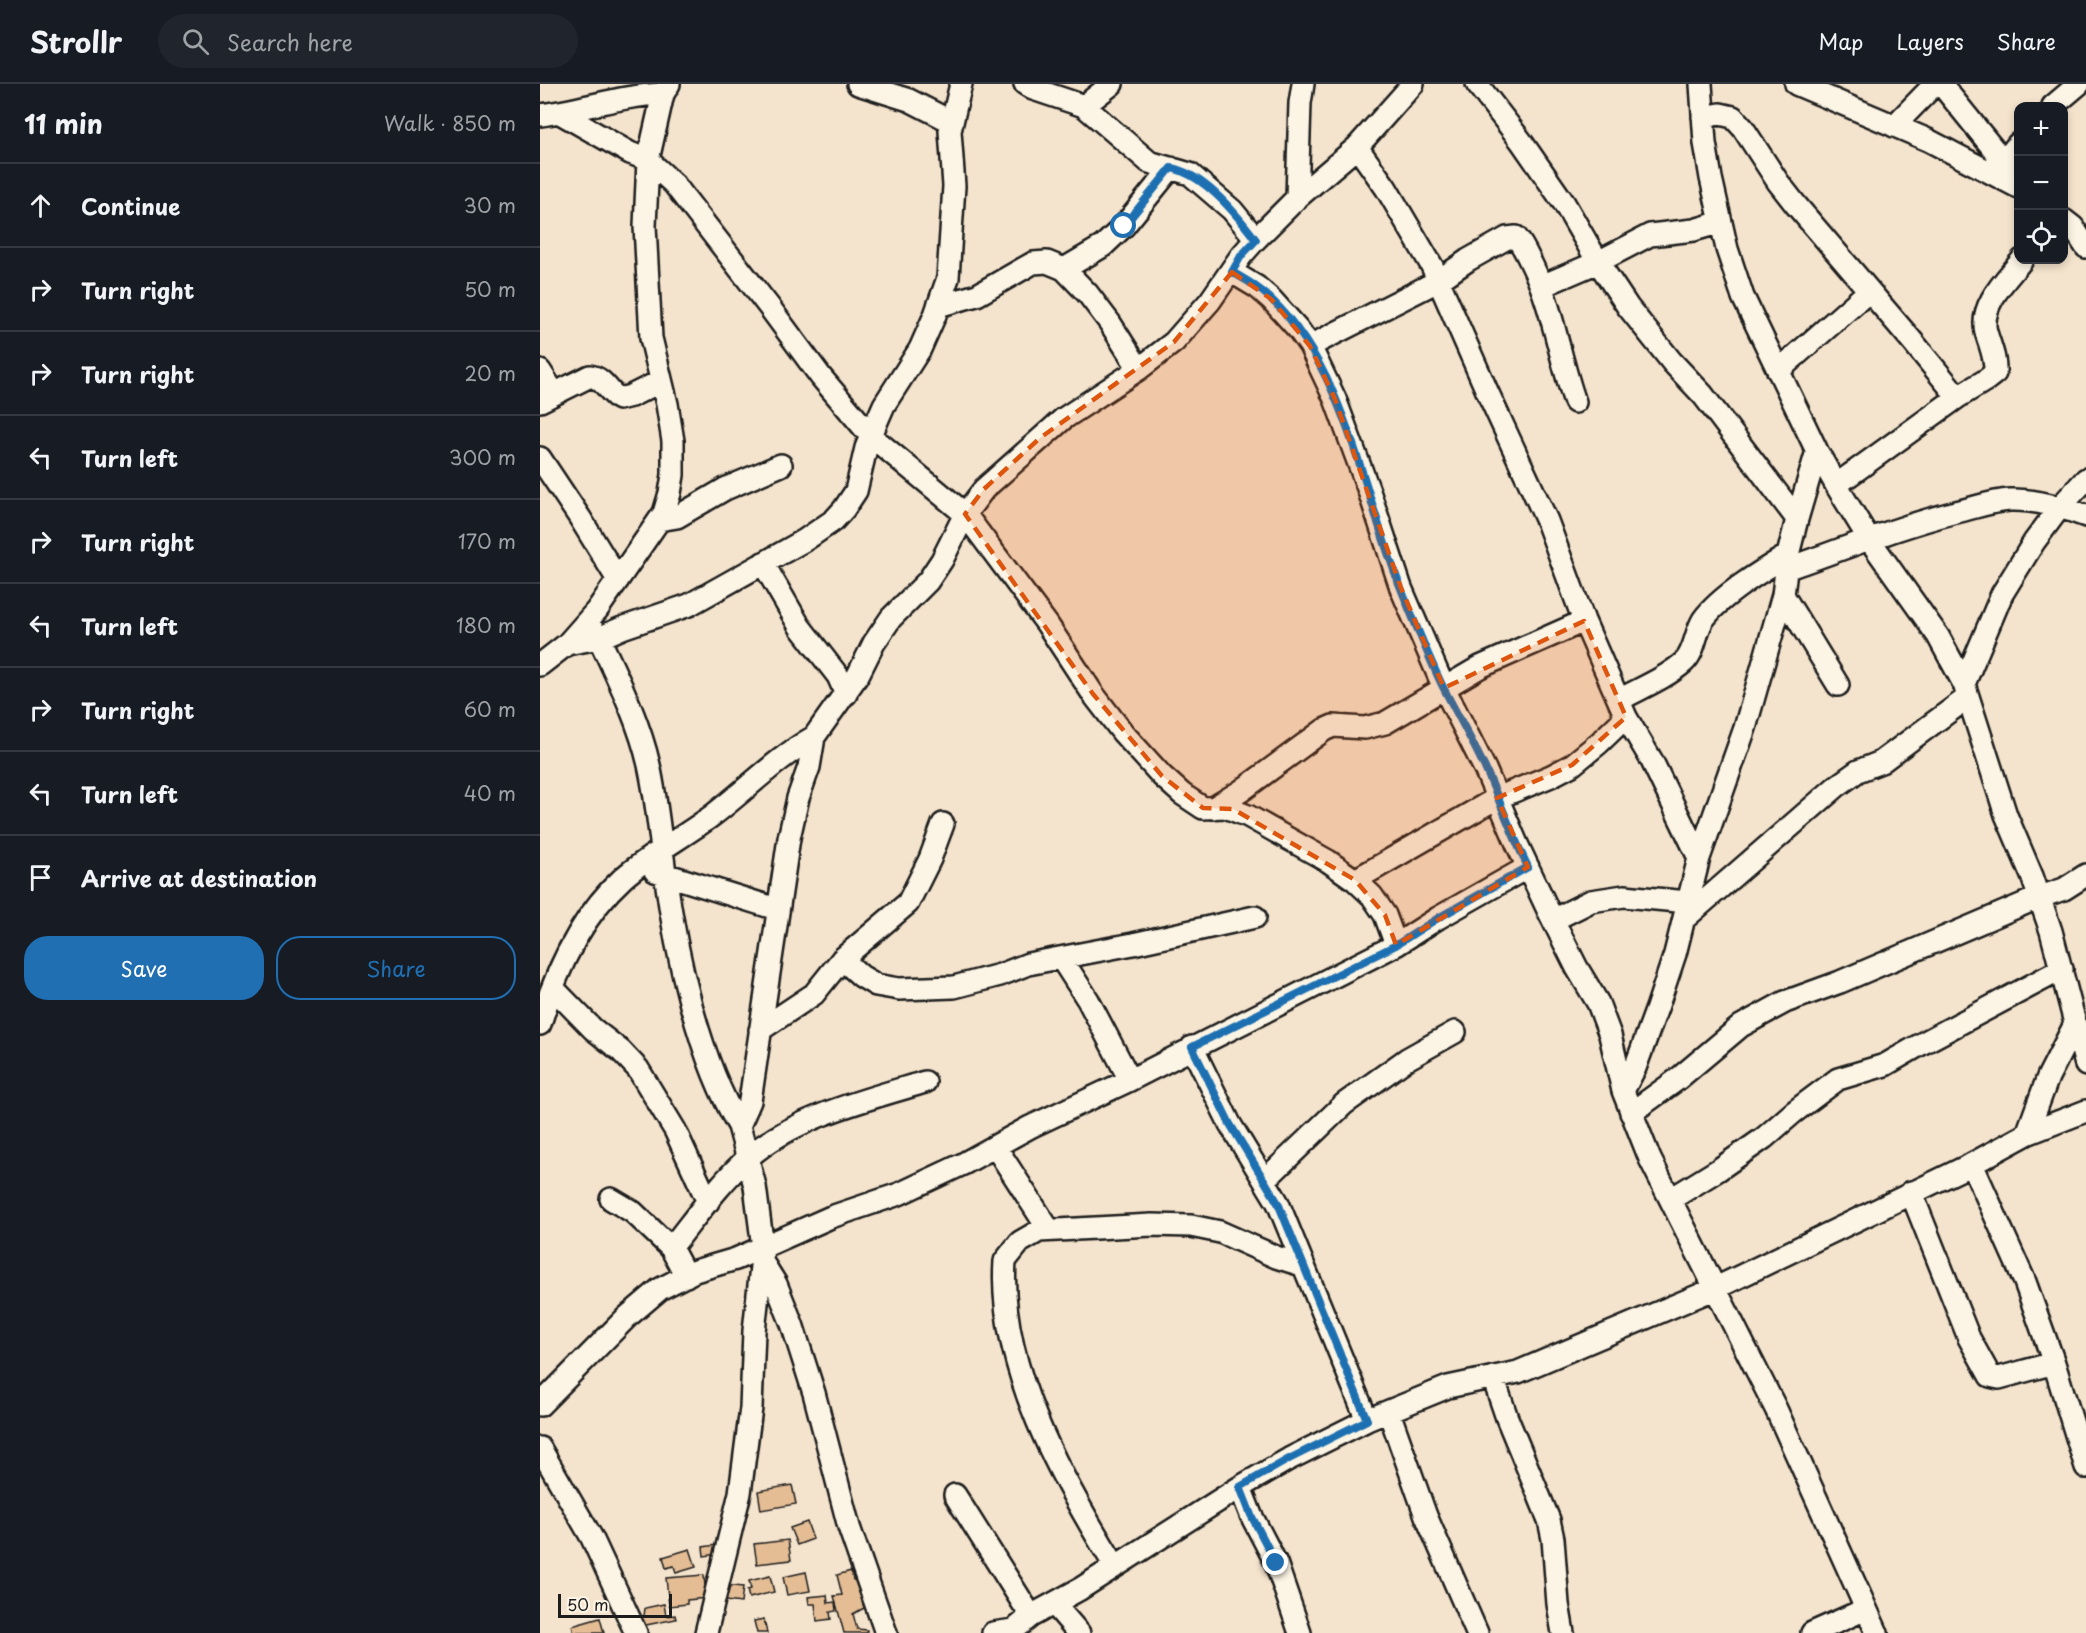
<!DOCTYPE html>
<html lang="en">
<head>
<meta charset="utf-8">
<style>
  :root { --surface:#171b24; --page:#20242c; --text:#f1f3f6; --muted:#9ea1a6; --line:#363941; --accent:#1f6fb2 }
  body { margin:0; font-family:"Playpen Sans",sans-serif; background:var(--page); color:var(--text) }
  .controls { position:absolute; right:18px; top:18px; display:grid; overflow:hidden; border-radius:12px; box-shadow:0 3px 9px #0003 }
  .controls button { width:54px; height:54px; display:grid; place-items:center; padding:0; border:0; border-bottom:2px solid var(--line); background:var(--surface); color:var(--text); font:30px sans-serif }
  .scale { position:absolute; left:18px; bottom:15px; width:114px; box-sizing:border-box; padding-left:6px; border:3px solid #1c1c1c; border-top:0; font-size:16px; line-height:21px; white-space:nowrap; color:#1c1c1c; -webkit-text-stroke:4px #fcf5e5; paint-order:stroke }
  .stop { position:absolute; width:18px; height:18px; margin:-14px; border:4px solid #1f6fb2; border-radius:50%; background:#fff }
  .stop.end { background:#1f6fb2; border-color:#fff; box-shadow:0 2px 6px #0008 }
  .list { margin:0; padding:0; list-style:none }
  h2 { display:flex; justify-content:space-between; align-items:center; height:78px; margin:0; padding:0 24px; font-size:26px }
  h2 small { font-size:20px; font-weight:400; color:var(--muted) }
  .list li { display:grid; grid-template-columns:39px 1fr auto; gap:18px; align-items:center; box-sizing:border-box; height:84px; padding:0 24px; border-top:2px solid var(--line) }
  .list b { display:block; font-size:22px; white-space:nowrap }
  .list em { font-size:20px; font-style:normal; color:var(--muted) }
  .actions { display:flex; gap:12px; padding:18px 24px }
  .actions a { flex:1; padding:14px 0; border:2px solid var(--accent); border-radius:24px; text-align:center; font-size:21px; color:var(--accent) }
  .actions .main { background:var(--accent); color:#fff }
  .icon { flex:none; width:33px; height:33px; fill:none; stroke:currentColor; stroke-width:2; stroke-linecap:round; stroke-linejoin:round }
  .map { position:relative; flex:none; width:1546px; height:1549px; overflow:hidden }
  header { display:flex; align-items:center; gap:36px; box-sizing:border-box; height:84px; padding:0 30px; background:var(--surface); border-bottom:2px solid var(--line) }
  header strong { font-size:28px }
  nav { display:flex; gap:33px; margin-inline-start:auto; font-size:21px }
  .search { width:420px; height:54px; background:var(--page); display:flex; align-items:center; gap:15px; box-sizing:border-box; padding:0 21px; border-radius:33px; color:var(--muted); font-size:22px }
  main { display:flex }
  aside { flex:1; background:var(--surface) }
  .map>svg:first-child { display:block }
  .building { fill:#e4bd94; stroke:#1c1c1c; stroke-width:1.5 }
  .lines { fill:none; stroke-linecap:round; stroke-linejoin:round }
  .minor-casing { stroke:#1c1c1c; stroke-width:26 }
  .minor { stroke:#fcf5e5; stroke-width:21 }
  .route { stroke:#1f6fb2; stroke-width:8 }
  .marked { fill:#de560d; fill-opacity:0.2; stroke:#de560d; stroke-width:4.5; stroke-dasharray:12 8; stroke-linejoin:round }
</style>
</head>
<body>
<header>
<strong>Strollr</strong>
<div class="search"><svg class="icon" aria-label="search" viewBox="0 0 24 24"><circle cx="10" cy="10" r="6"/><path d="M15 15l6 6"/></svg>Search here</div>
<nav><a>Map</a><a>Layers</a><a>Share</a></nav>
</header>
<main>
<aside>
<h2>11 min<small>Walk · 850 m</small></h2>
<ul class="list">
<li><svg class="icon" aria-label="ahead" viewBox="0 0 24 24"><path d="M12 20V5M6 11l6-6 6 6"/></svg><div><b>Continue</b></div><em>30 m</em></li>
<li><svg class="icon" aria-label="right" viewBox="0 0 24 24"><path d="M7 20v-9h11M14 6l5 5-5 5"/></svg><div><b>Turn right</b></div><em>50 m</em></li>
<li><svg class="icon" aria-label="right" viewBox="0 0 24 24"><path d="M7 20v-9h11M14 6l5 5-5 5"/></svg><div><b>Turn right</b></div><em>20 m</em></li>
<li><svg class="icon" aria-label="left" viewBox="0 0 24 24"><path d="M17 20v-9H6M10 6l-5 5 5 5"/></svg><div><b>Turn left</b></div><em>300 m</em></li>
<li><svg class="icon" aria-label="right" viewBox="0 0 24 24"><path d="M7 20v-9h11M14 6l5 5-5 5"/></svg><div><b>Turn right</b></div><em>170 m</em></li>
<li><svg class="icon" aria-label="left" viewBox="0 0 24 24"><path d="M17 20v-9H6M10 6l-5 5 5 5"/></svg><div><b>Turn left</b></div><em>180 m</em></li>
<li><svg class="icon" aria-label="right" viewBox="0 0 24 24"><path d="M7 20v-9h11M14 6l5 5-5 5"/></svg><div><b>Turn right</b></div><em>60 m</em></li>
<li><svg class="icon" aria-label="left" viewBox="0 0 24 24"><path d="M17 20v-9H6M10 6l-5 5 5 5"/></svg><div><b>Turn left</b></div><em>40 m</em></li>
<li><svg class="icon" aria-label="arrive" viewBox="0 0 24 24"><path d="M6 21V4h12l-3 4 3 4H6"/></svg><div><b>Arrive at destination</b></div></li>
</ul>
<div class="actions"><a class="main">Save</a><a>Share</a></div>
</aside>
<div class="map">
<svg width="1546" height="1549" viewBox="0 0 1546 1549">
  <rect width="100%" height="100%" fill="#f5e4cd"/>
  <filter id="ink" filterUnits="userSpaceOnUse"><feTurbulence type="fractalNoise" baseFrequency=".0167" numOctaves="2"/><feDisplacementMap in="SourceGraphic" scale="12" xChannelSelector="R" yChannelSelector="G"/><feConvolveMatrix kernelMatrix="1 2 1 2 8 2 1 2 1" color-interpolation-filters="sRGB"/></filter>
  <g filter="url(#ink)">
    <path class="building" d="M 252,1401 L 256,1420 L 221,1426 L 218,1407 Z
      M 267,1438 L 273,1455 L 257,1461 L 250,1444 Z
      M 248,1456 L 251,1476 L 217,1480 L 214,1460 Z
      M 176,1461 L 178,1470 L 164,1472 L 163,1463 Z
      M 150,1465 L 156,1483 L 136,1489 L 134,1482 L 126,1484 L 123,1473 Z
      M 311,1487 L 313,1496 L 317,1497 L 324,1524 L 313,1530 L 317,1545 L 327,1546 L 327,1549 L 304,1549 L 294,1512 L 302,1511 L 297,1491 Z
      M 266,1488 L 270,1507 L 247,1511 L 243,1493 Z
      M 164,1491 L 166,1514 L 147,1516 L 147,1520 L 129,1522 L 126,1494 Z
      M 230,1492 L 234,1508 L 209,1514 L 207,1506 L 211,1505 L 209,1497 Z
      M 184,1501 L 203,1503 L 201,1519 L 186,1517 L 187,1512 L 182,1511 Z
      M 287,1511 L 288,1519 L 295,1518 L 296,1527 L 290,1528 L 291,1535 L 277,1537 L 275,1520 L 269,1520 L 268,1513 Z
      M 124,1520 L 126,1532 L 135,1531 L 136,1535 L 101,1542 L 100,1533 L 104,1532 L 105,1524 Z
      M 60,1534 L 64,1549 L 34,1549 L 32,1542 Z
      M 224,1535 L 227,1549 L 217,1549 L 214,1537 Z"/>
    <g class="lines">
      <g class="minor-casing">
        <path id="minor" d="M 318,0 L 369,16 L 412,38
          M 485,0 L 493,5 L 544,22 L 609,78 L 650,90 L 692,126 L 716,155
          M 937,0 L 981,57 L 1024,119 L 1058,178 L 1088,223 L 1132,278 L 1163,311 L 1257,435
          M 1161,0 L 1165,59 L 1171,94 L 1187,165 L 1203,213 L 1277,367 L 1296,401 L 1329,455 L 1398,552 L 1424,600 L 1466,731 L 1492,792 L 1511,847 L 1546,981
          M 1256,0 L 1388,56 L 1478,103
          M 1401,0 L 1464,78 L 1466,96
          M 544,22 L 572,0
          M 1513,22 L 1539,0
          M 20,29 L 90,69 L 108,76 L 134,100 L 230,224 L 281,293 L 331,352 L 425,430 L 507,540 L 553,610 L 583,649 L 622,692 L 642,710 L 663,724 L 685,723 L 708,732 L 788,777 L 815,796 L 832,812 L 845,831 L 856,861
          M 0,31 C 42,26 81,11 123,10
          M 1163,33 L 1180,30 L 1193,33 L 1203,44 L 1238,98 L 1256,121 L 1373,258 L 1418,313
          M 1354,42 L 1395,0
          M 817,63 L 846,104 L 892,182 L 947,307 L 1007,437 L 1044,537 L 1086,633 L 1112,677 L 1159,774
          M 1464,78 L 1478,60
          M 757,114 L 760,19 L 763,0
          M 1524,136 L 1533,143 L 1546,163
          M 524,185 L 563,162 L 584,142 L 631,84
          M 692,188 L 717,203 L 731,215 L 758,245 L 770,262 L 795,315 L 829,407 L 861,504 L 904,604 L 945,685 L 977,760 L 1008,826 L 1037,884 L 1058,919 L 1070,951 L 1083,1007 L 1110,1075 L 1236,1325 L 1337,1549
          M 1002,202 L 1058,178 L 1110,151 L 1154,146 L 1181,138
          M 398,222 L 437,211 L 493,179 L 507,178 L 524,185 L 548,210 L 570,239 L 599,285
          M 770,262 L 898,197 L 928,176 L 967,154 L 976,153 C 983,161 987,171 992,181 C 1013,224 1019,273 1035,318
          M 0,287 L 14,309
          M 1238,287 L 1329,207
          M 0,317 L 50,292 C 64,294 68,308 79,315 L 91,312 L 121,297
          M 0,374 L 40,434 L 78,496
          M 1296,401 L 1418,313 L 1446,296 L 1455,289 C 1456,274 1450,262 1446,248 C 1439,221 1467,195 1482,176
          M 119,436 L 137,433 L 185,405 L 241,381
          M 223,479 L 260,543 L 298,592 L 306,610
          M 1246,485 C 1303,465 1358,443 1416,428 C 1434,424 1452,417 1470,416 C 1496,415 1522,423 1546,432
          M 1243,511 L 1298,601
          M 51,543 L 59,554 C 78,595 99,637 109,681 C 117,717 120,753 125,789 C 136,870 158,973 199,1042
          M 27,560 L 59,554 L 82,544 L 149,521 L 265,456 L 294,436 L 304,425 L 316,407 L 326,364 L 337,337 L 344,321 L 380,265 L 395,231 L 408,194 L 414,102 L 410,47 L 421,0
          M 0,581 L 27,560 L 57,526 L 124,429 L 130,409 L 133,391 L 133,357 L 127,320 L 111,254 L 105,142 L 108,76 L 123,10 L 129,0
          M 1424,600 L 1462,510 L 1494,458 L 1520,423 L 1546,395
          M 1079,616 C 1101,604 1126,594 1144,578 C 1155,568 1155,549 1163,536 C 1180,512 1223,486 1248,471
          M 673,724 L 701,707 L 784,646 L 793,642 L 825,644 L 845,639 L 940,583 L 1044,537
          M 115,787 L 237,825
          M 815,796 L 957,714 L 1011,692 L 1032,681 L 1059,659 L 1086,633
          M 1144,835 L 1297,702 L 1318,687 L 1341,678 L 1427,614
          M 1013,836 L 1051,817 L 1084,812 L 1148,818
          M 521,874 L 548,916 L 590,996
          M 302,875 L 321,892 L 336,901 L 359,905 L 414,903 L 460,891 L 488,880 L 593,860 L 715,833
          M 13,904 L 53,945 L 81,967 L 98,985 L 135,1046 L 168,1118
          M 0,940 C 16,887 41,832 83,794 C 110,770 144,753 173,731 C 207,705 237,674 274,653
          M 220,946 L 274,910 L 302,875 L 368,819 L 390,775 L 403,740
          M 652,963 L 690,1040 L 738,1119 L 827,1336
          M 1083,1007 L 1095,984 L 1117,924 L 1135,870 L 1159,774 L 1205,644 L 1243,511 L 1248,471 L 1257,435 L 1277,367
          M 1091,1029 L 1138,995 L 1201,942 L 1245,918 L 1300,898 L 1500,813 L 1524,805 L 1546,791
          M 1487,1050 L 1508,993 L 1535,940
          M 455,1062 L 509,1146
          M 1432,1080 L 1485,1198 L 1514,1279 L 1546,1383
          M 725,1096 L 804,1020 L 867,975 L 915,948
          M 1371,1108 L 1429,1254 L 1450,1292 L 1459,1294 L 1514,1279
          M 71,1115 L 93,1128 L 131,1164 L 146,1192
          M 1131,1115 L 1178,1086 L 1224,1054 L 1254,1028 L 1298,995 L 1345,981 L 1383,959 L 1522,885
          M 131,1164 C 156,1133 179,1099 209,1073 C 254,1033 328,1015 385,998
          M 221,1176 L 236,1200 L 252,1240 L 274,1309 L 309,1443 L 346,1549
          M 953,1293 L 967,1334 L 1009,1436 L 1013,1455 L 1018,1520 L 1023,1549
          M 0,1321 L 87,1233 L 120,1205 L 155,1187 L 196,1175 L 291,1133 L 359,1110 L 423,1080 L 490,1043 L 590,996 L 856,861 L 898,834 L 988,783
          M 849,1328 L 886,1432 L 937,1549
          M 0,1364 L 52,1454 L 96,1549
          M 700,1403 L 711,1431 L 736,1479 L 760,1549
          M 415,1411 L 491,1532
          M 575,1482 C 521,1395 458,1282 465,1177 L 480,1158 L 499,1147 L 612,1141 L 651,1142 L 680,1148 L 736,1173 L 762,1181
          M 514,1520 L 539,1549
          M 166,1549 L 200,1409 L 211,1324 L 214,1247 L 223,1164 L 215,1102 L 199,1042 L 210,1017 L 249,754 L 258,714 L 269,683 L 274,653 L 318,591 L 334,559 L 351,534 L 388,497 L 402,476 L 425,430 L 444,405 L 523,335 L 599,285 L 634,258 L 670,217 L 701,172 L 716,155 L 757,114 L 817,63 L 873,0
          M 453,1549 L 474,1546 L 491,1532 L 540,1505 L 700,1403 L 749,1375 L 827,1336 L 908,1303 L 978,1288 L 1174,1205 L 1432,1080 L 1487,1050 L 1546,1027
          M 1272,1549 L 1326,1525"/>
      </g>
      <use href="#minor" class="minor"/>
    </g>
  </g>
  <g class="lines" filter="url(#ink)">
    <path class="route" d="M 584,142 L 631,84 C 664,90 696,129 716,156 L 701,172 L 692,188 C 706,196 720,204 732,216 C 807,288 824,415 862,507 C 875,539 888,572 903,603 C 917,630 932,656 945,684 C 960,717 972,751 988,783 L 898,834 L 856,861 L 652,963 L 690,1040 L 738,1119 L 827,1336 L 749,1375 L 700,1403 L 711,1431 L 736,1479"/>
  </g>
  <path class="marked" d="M 692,188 L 731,215 L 770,262 L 795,315 L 861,504 L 904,604 L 1044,537 L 1086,633 L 1032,681 L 957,714 L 988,783 L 856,861 L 845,831 L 815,796 L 693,725 L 663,724 L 622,692 L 553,610 L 425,430 L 444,405 L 500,354 L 634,258 Z"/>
</svg>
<div class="controls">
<button>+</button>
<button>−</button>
<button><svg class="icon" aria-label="locate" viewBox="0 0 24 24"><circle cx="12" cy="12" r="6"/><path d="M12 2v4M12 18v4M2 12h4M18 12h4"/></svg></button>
</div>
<div class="scale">50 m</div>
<div class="stop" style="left:584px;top:142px"></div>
<div class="stop end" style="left:736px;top:1479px"></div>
</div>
</main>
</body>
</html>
